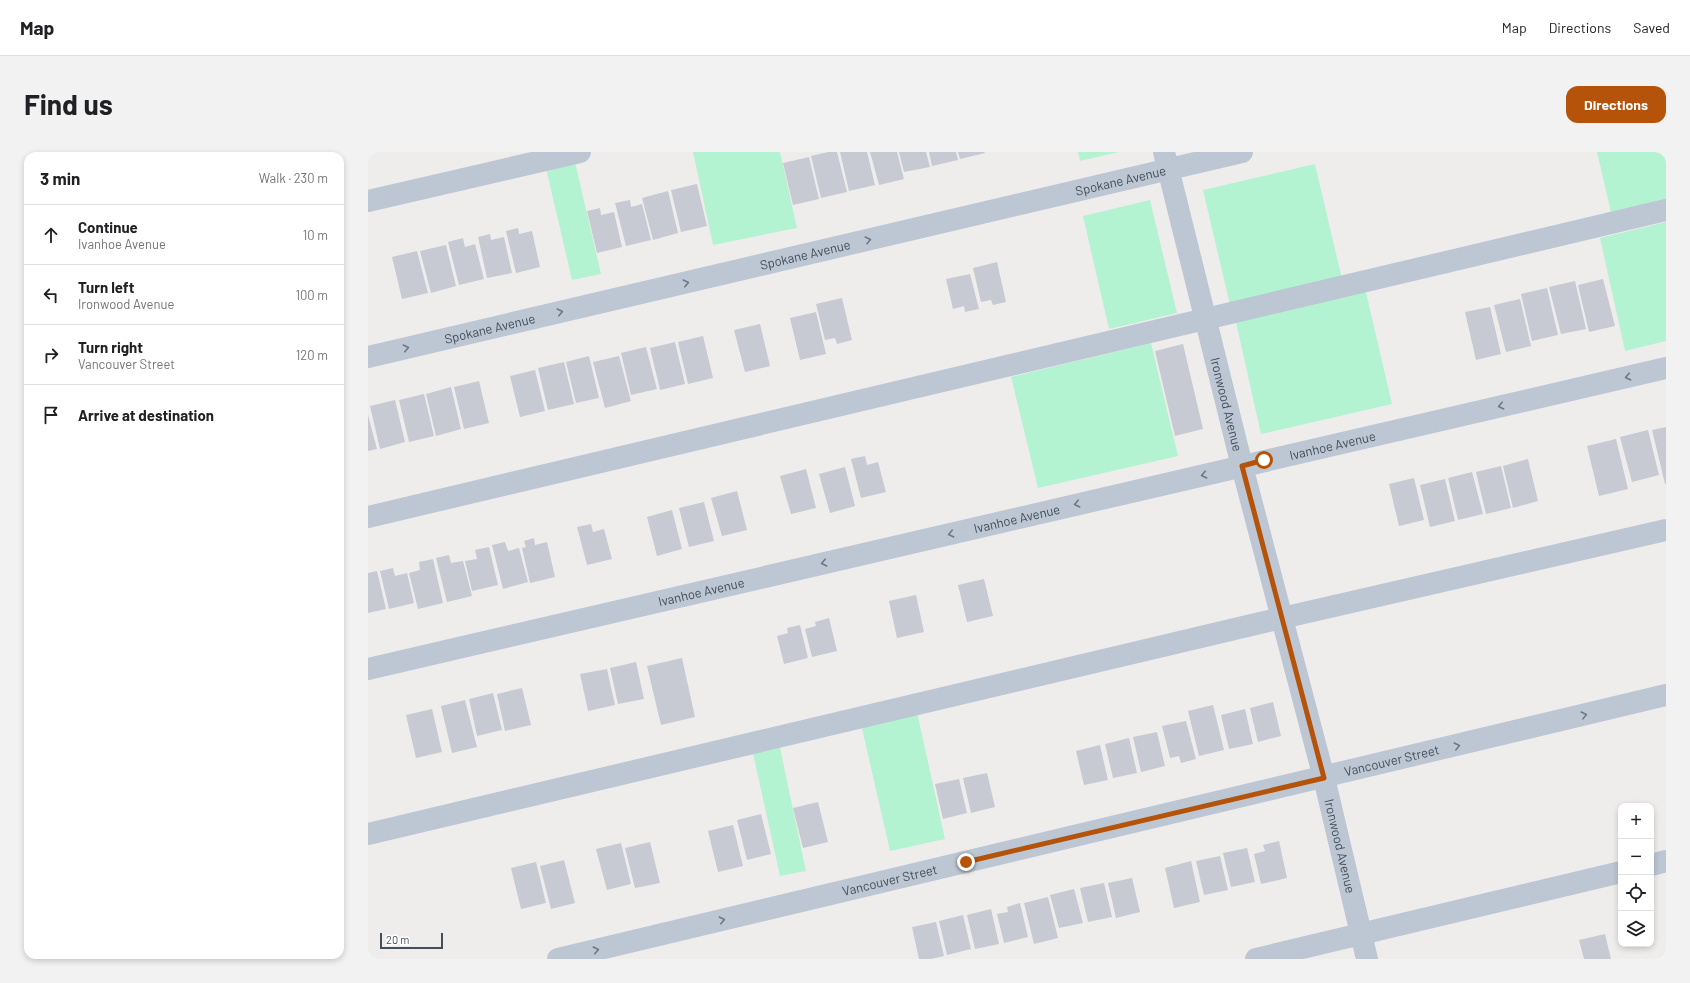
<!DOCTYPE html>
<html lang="en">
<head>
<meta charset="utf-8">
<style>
  :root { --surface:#fff; --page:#f2f2f2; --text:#202124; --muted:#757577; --line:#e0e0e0; --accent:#b45309 }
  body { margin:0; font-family:Barlow,sans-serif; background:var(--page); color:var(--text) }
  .controls { position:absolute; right:12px; bottom:12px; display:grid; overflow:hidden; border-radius:8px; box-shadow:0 2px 6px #0003 }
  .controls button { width:36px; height:36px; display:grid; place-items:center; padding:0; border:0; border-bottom:1px solid var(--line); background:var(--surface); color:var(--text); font:20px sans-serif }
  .scale { position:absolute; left:12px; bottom:10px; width:63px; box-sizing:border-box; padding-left:4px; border:2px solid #434e5b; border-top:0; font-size:11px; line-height:14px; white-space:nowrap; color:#434e5b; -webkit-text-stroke:3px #fff; paint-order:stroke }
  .stop { position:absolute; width:12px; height:12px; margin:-9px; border:3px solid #b45309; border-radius:50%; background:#fff }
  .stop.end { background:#b45309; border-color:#fff; box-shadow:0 1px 4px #0008 }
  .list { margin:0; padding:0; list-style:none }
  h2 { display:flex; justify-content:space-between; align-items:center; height:52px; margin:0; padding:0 16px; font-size:17px }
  h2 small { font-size:13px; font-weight:400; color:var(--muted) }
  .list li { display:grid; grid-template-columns:26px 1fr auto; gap:12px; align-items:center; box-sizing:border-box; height:60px; padding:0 16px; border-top:1px solid var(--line) }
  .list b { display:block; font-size:15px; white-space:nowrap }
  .list p { margin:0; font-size:13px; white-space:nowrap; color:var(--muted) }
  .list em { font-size:13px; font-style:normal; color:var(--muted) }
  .icon { flex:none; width:22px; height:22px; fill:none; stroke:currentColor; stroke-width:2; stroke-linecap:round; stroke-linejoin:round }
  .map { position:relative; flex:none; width:1298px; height:807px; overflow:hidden; border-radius:12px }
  header { display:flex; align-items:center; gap:24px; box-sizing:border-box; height:56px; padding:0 20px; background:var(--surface); border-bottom:1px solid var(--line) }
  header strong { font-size:19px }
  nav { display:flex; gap:22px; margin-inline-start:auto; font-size:14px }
  .intro { display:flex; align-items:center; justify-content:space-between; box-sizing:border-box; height:96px; padding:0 24px }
  h1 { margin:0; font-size:28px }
  .button { padding:10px 18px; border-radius:12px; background:var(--accent); color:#fff; font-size:14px; font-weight:700 }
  main { display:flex; gap:24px; padding:0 24px }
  aside { flex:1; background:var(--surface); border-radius:12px; box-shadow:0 2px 6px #0003 }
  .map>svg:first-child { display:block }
  .green { fill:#b4f3d1 }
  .building { fill:#c7cad3 }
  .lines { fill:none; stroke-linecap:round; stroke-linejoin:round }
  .minor { stroke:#bdc7d4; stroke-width:22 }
  .oneway { stroke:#6e7885 }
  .route { stroke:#b45309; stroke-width:5 }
  .labels { text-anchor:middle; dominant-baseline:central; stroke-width:3.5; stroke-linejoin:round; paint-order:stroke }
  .street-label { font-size:13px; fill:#434e5b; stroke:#fff }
</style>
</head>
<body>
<header>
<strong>Map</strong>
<nav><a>Map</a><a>Directions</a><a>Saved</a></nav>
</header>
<div class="intro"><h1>Find us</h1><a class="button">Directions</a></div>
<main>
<aside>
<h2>3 min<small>Walk · 230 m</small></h2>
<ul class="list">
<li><svg class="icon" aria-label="ahead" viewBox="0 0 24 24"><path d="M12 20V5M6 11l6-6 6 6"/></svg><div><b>Continue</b><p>Ivanhoe Avenue</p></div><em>10 m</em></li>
<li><svg class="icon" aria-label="left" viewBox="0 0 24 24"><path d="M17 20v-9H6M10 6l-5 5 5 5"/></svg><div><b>Turn left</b><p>Ironwood Avenue</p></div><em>100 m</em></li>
<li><svg class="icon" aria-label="right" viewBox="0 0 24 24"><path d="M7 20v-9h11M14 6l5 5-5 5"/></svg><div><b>Turn right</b><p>Vancouver Street</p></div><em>120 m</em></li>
<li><svg class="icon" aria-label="arrive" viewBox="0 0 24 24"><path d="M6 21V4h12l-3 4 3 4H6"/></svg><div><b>Arrive at destination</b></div></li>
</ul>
</aside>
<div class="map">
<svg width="1298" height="807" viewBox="0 0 1298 807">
  <rect width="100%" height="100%" fill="#efecec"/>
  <path class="green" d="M 325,0 L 412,0 L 429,76 L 345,93 Z
    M 710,0 L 751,0 L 712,9 Z
    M 1229,0 L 1298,0 L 1298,52 L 1244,65 Z
    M 206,6 L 233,122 L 204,128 L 177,12 Z
    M 947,12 L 974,127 L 862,153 L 835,38 Z
    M 782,48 L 809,161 L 741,177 L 715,64 Z
    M 1298,70 L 1298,189 L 1257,199 L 1232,86 Z
    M 997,136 L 1024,252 L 893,282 L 867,166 Z
    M 783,191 L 810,304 L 670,336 L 643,225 Z
    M 549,560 L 577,687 L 522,699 L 493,572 Z
    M 411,591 L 438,719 L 412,724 L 384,597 Z"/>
  <path class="building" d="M 460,0 L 469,0 L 479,40 L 453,46 L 443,4 Z
    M 472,0 L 499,0 L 507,33 L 481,39 Z
    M 502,0 L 529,0 L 536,27 L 511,33 Z
    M 531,0 L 558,0 L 562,15 L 536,20 Z
    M 561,0 L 588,0 L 590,8 L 564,14 Z
    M 590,0 L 616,0 L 617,1 L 592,7 Z
    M 441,5 L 451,47 L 425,53 L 415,11 Z
    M 329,32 L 339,74 L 313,80 L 303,38 Z
    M 300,39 L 310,81 L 285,88 L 274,46 Z
    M 262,48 L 263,55 L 274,52 L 283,88 L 258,94 L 247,51 Z
    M 232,56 L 233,63 L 246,60 L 254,95 L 229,101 L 219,59 Z
    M 150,76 L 151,82 L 164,79 L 172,115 L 148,121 L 138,79 Z
    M 122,82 L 123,88 L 136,85 L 144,121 L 119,126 L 110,85 Z
    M 95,86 L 97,95 L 107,92 L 116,127 L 91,133 L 80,90 Z
    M 78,93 L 88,134 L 63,141 L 52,99 Z
    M 49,99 L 60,141 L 34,147 L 24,105 Z
    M 629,110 L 638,150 L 625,153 L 623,148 L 613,150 L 605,116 Z
    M 602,122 L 611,157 L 597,160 L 596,154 L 585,157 L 578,127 Z
    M 1235,127 L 1247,174 L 1221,180 L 1210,133 Z
    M 1207,129 L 1218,177 L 1193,182 L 1181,135 Z
    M 1179,136 L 1190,183 L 1164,189 L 1153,142 Z
    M 474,146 L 484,188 L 469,192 L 467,186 L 457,188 L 448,152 Z
    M 1152,147 L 1163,194 L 1138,200 L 1126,153 Z
    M 1122,155 L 1133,202 L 1108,208 L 1097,160 Z
    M 448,160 L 458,202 L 432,208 L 422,166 Z
    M 392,172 L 402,214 L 377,220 L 366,178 Z
    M 335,184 L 345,226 L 320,232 L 310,190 Z
    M 307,190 L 317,232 L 292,238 L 282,196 Z
    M 815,192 L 835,277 L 807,284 L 787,199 Z
    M 278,195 L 289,237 L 263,243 L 253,201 Z
    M 221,204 L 231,246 L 208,251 L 198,210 Z
    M 251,204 L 263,249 L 237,256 L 225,210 Z
    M 196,210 L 206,252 L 180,258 L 170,216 Z
    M 167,218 L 177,259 L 152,265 L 142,224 Z
    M 111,229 L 121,271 L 96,277 L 86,235 Z
    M 83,235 L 93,277 L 68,284 L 58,242 Z
    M 56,242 L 66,284 L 41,290 L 31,248 Z
    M 27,248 L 37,290 L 12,297 L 2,254 Z
    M 0,263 L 9,297 L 0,299 Z
    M 1298,275 L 1298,332 L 1297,332 L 1284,278 Z
    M 1280,278 L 1291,323 L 1264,330 L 1252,285 Z
    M 1248,287 L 1260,337 L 1231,344 L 1219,294 Z
    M 497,304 L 499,313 L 510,310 L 518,340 L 493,346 L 483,307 Z
    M 1160,307 L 1170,349 L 1145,356 L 1135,314 Z
    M 1133,314 L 1143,356 L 1118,362 L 1108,320 Z
    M 477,315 L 487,354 L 462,361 L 451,322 Z
    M 438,317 L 448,356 L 423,362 L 412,324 Z
    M 1104,320 L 1115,362 L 1090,368 L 1080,326 Z
    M 1046,326 L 1056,368 L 1031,374 L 1021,332 Z
    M 1077,327 L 1087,369 L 1062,375 L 1052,333 Z
    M 369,339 L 379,378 L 354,384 L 343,346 Z
    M 336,350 L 346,389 L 321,395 L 311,356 Z
    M 304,358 L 314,397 L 289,404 L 279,365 Z
    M 223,372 L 225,380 L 236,377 L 244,407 L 219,413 L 209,375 Z
    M 166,386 L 167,393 L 179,390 L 187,425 L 162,431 L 154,396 L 158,395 L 156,389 Z
    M 137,390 L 140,399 L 151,396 L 160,430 L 135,437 L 124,393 Z
    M 121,395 L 130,433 L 104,439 L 97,409 L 109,407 L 107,398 Z
    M 81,403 L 83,411 L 95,409 L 104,444 L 79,450 L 68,406 Z
    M 65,407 L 75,451 L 50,457 L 41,421 L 52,418 L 51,410 Z
    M 25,416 L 27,424 L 39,421 L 46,451 L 21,457 L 12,419 Z
    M 9,419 L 18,457 L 0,461 L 0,421 Z
    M 616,427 L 625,464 L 599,470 L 590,433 Z
    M 548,443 L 556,480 L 529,486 L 521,449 Z
    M 461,466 L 469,499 L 444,505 L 437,477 L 448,474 L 447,470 Z
    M 432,473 L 440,506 L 416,512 L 409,484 L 420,481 L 419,476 Z
    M 314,506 L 327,565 L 293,573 L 279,514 Z
    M 268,510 L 276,547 L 250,552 L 242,516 Z
    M 239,517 L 247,553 L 220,559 L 212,522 Z
    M 154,536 L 163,573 L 137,579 L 129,542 Z
    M 125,541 L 134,578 L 109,584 L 101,547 Z
    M 97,548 L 109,595 L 84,601 L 73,554 Z
    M 905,550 L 913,584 L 890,590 L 882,556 Z
    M 845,553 L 856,598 L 831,604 L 820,559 Z
    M 64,557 L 74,600 L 48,606 L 38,563 Z
    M 877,557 L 885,592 L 861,597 L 853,563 Z
    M 818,569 L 828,607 L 813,611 L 811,604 L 802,606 L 794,574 Z
    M 789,580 L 797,614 L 773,620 L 765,585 Z
    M 761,586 L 769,621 L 745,626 L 737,592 Z
    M 732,593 L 740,628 L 716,633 L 708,599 Z
    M 619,621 L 627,655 L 603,661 L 595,626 Z
    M 591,627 L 599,661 L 575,667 L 567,632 Z
    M 450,650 L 460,690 L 435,696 L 425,656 Z
    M 393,662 L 403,702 L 379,708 L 369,668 Z
    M 365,673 L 375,714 L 350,720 L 340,679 Z
    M 911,689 L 919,726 L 893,732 L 886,702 L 897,699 L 895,693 Z
    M 282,690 L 292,731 L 267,736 L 257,696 Z
    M 253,691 L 263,732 L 239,738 L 228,697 Z
    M 879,696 L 887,730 L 863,735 L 855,701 Z
    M 852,704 L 860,738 L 836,743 L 828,709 Z
    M 196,708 L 207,751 L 183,757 L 172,714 Z
    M 823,709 L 832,750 L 806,756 L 797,716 Z
    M 168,710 L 178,751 L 153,757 L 143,716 Z
    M 764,726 L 772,760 L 748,766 L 740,731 Z
    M 736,731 L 744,765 L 720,770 L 712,736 Z
    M 706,737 L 715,771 L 691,776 L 682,743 Z
    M 680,745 L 690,786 L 666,792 L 656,751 Z
    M 652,751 L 660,785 L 636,791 L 629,762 L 640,760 L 639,755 Z
    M 623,757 L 631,792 L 607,797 L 599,763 Z
    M 595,763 L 603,797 L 579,803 L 571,769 Z
    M 568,770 L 576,804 L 563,807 L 551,807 L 544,775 Z
    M 1237,782 L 1243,807 L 1216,807 L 1211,788 Z"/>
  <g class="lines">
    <g class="minor">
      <path id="s1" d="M 796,0 L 874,314 L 956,626 L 999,807"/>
      <path d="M 0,49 L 212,0"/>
      <path id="s2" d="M 0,205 L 874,0"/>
      <path d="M 0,365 L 1298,58"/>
      <path id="s3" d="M 0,517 L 1298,216"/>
      <path d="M 0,682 L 892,471 L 1298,378"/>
      <path d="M 1283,713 L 1298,709"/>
      <path id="s4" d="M 190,807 L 1298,543"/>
      <path d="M 888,807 L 1253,720"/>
    </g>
  </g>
  <defs><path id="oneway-chevron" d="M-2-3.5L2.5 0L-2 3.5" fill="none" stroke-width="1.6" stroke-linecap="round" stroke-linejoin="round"/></defs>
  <g class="oneway">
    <use href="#oneway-chevron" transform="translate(500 88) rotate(-14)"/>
    <use href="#oneway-chevron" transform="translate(318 131) rotate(-13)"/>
    <use href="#oneway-chevron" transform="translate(192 160) rotate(-13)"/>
    <use href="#oneway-chevron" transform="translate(38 196) rotate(-13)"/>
    <use href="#oneway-chevron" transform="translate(1260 225) rotate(167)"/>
    <use href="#oneway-chevron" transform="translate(1133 254) rotate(167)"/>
    <use href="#oneway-chevron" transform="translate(836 323) rotate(167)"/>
    <use href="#oneway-chevron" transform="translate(709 352) rotate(167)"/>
    <use href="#oneway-chevron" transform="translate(583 382) rotate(167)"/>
    <use href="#oneway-chevron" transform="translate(456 411) rotate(167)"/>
    <use href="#oneway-chevron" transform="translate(1216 563) rotate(-14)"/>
    <use href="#oneway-chevron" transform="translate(1089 594) rotate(-14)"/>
    <use href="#oneway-chevron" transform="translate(354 768) rotate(-13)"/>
    <use href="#oneway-chevron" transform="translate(228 798) rotate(-13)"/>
  </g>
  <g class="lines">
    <path class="route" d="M 598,710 L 956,626 L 874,314 L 896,308"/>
  </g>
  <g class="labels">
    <g class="street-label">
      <text stroke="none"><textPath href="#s2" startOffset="773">Spokane Avenue</textPath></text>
      <text stroke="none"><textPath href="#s2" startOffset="449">Spokane Avenue</textPath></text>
      <text stroke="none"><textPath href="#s2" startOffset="125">Spokane Avenue</textPath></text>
      <text stroke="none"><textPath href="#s1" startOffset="260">Ironwood Avenue</textPath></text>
      <text stroke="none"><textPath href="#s3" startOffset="990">Ivanhoe Avenue</textPath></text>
      <text stroke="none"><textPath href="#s3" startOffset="666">Ivanhoe Avenue</textPath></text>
      <text stroke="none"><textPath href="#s3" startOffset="342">Ivanhoe Avenue</textPath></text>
      <text stroke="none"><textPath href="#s4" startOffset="857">Vancouver Street</textPath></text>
      <text stroke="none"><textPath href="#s1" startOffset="716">Ironwood Avenue</textPath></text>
      <text stroke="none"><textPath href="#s4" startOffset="341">Vancouver Street</textPath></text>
    </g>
  </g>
</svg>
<div class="controls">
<button>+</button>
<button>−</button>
<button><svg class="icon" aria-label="locate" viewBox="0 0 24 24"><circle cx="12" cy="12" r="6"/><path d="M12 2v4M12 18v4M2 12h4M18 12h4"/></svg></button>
<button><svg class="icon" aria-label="layers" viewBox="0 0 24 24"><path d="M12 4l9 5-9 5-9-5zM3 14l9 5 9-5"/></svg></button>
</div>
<div class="scale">20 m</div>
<div class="stop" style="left:896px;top:308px"></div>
<div class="stop end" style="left:598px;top:710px"></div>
</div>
</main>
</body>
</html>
